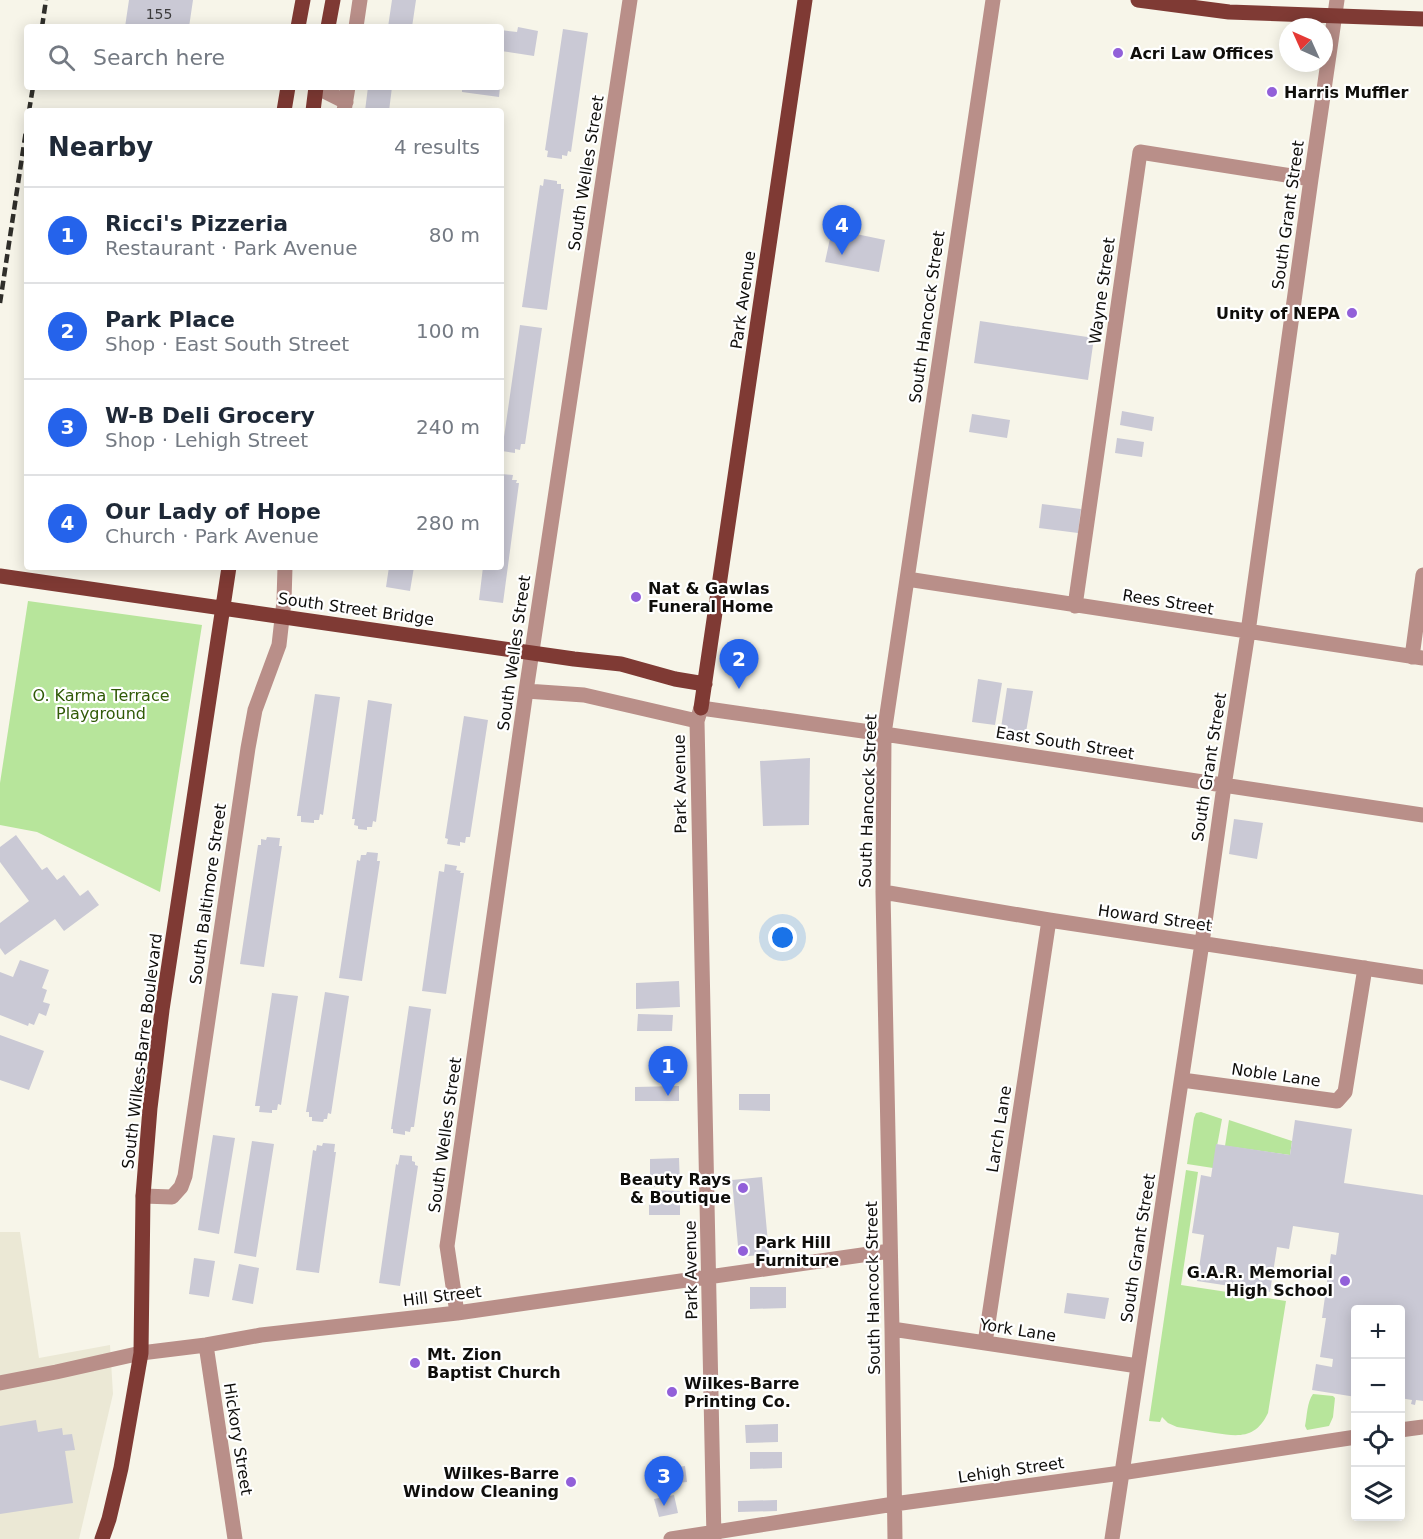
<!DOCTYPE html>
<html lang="en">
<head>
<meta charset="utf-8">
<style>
  :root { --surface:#fff; --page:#f2f2f3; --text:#1f2937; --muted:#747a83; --line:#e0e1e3; --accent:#2563eb }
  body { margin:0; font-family:"DejaVu Sans",sans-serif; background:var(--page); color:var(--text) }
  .controls { position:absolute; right:18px; bottom:18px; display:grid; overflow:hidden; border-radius:6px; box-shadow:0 3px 15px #0003 }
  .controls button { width:54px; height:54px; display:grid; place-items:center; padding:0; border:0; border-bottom:2px solid var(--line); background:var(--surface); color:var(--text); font:30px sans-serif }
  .compass { position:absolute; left:1279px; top:18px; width:54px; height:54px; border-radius:50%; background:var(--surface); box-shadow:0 3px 15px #0003; rotate:315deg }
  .you { position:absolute; left:783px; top:938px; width:21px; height:21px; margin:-15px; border:4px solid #fff; border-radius:50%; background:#1a73e8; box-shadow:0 0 0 9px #1a73e833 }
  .badge { display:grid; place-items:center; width:39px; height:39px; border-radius:50%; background:var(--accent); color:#fff; font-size:20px; font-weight:700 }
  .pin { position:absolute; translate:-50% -50px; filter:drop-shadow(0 2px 3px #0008) }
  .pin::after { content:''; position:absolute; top:32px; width:21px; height:18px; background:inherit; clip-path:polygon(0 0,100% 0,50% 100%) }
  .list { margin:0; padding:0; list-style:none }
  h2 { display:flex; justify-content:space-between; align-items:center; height:78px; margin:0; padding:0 24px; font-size:26px }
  h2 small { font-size:20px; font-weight:400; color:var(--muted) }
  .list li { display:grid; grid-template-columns:39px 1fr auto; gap:18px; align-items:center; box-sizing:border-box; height:96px; padding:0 24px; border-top:2px solid var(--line) }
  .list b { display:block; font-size:22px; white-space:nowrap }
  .list p { margin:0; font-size:20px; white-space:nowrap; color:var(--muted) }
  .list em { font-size:20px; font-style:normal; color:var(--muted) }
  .icon { flex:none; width:33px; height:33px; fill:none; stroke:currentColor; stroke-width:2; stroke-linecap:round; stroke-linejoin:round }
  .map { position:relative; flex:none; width:1423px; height:1539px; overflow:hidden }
  .search { position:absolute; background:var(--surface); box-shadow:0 3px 15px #0003; left:24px; top:24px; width:480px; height:66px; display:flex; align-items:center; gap:15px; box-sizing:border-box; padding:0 21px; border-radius:6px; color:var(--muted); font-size:22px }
  .panel { position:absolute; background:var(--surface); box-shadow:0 3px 15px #0003; left:24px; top:108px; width:480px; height:462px; border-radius:6px }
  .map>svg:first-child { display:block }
  .built { fill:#ebe8d5 }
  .green { fill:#b7e59b }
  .building { fill:#cac9d5 }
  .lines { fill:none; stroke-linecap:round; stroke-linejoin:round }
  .minor { stroke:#b98f89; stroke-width:15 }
  .major { stroke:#7f3a34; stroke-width:15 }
  .rail { stroke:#302f2a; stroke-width:4.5; stroke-dasharray:9 4.5; stroke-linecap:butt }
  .poi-dot { fill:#9260d9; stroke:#fff; stroke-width:2 }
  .labels { text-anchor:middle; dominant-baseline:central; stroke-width:4.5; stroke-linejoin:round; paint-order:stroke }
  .number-label { font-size:14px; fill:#3e3d3e }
  .poi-label { font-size:16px; font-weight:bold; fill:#0f0e0b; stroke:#fff; text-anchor:start }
  .street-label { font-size:16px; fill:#0f0e0b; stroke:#fff }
  .park-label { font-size:16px; fill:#305a07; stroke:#fff }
</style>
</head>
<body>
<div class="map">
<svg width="1423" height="1539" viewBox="0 0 1423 1539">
  <rect width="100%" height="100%" fill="#f7f5e9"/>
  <path class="built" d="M 0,1232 L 20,1232 L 39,1358 L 110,1345 L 113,1394 L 79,1539 L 0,1539 Z"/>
  <path class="green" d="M 28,601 L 202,625 L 160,892 L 37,832 L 0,825 L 0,783 Z
    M 1201,1112 L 1222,1119 L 1213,1168 L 1187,1164 L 1194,1118 L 1196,1113 Z
    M 1229,1120 L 1292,1141 L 1290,1155 L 1225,1146 Z
    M 1186,1170 L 1198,1172 L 1181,1285 L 1286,1301 L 1268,1413 C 1256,1438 1240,1437 1215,1433 C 1203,1431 1190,1429 1177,1427 L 1168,1423 L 1162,1417 L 1160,1422 L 1149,1421 Z
    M 1313,1394 L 1333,1396 L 1335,1398 L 1333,1417 L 1329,1426 L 1307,1430 L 1305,1426 C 1307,1416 1307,1402 1313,1394 Z"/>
  <path class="building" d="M 129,0 L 193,0 L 189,27 L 125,27 Z
    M 392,0 L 416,0 L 412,27 L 388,27 Z
    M 518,27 L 538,31 L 534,56 L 501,51 L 501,30 L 517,32 Z
    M 563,29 L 588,33 L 571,152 L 568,151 L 567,156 L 562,155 L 562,159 L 547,157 L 548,151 L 545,150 Z
    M 368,87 L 392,87 L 389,111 L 365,111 Z
    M 462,87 L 500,87 L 499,97 L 462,92 Z
    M 544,179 L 557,181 L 557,184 L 561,184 L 561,189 L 564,189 L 547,310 L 522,307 L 540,185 L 543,186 Z
    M 832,229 L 885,240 L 879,272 L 825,262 Z
    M 980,321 L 1094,338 L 1088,380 L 974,363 Z
    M 520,325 L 542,328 L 525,444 L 521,444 L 520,450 L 515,449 L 515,453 L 502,451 Z
    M 1122,411 L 1154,417 L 1152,431 L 1120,425 Z
    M 972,414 L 1010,420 L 1007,438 L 969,432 Z
    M 1117,438 L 1144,442 L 1142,457 L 1115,453 Z
    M 501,474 L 513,475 L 512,480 L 517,480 L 516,483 L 519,483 L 503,603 L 479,600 L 483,567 L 501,567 Z
    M 1042,504 L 1081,509 L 1078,533 L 1039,528 Z
    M 389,567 L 414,567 L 410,591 L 386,587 Z
    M 978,679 L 1002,683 L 995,725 L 972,722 Z
    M 1007,688 L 1033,691 L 1026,732 L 1001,728 Z
    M 315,694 L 340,697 L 323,815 L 320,814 L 319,820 L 314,820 L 314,823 L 301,822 L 301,816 L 297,816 Z
    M 368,700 L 392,704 L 376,822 L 373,821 L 372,827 L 367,827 L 367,830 L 358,829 L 358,826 L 354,825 L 355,819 L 352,819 Z
    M 464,716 L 488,720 L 470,837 L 466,837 L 465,843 L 460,842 L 460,846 L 447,844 L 448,839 L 445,838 Z
    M 810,758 L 809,825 L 763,826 L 760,761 Z
    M 1234,819 L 1263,823 L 1257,859 L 1229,854 Z
    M 16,835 L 42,870 L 47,867 L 57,880 L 64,875 L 80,896 L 88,890 L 99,905 L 64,931 L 55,919 L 5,955 L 0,948 L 0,923 L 29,901 L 0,862 L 0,847 Z
    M 267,837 L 280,838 L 279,846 L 282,846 L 264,967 L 240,964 L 258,845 L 261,845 L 261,839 L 266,840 Z
    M 367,852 L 378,853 L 377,861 L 380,861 L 362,981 L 339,978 L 357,860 L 360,861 L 361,855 L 366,855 Z
    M 445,864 L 457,866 L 456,870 L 461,871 L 460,873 L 464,873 L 446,994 L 422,991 L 439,871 L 444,872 Z
    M 20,960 L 49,970 L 42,988 L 47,990 L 43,1002 L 50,1004 L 46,1016 L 39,1013 L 34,1025 L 29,1023 L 28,1026 L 0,1015 L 0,972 L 13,977 Z
    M 679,981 L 680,1007 L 636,1009 L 636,983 Z
    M 325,992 L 349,996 L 331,1114 L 328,1113 L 327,1119 L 324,1119 L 323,1122 L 312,1121 L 312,1117 L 309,1117 L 309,1112 L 306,1112 Z
    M 272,993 L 298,996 L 281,1105 L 278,1104 L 277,1110 L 272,1110 L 272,1113 L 259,1112 L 260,1106 L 255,1106 Z
    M 409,1006 L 431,1009 L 414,1127 L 411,1127 L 410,1132 L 405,1131 L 405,1135 L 393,1133 L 393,1129 L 391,1129 Z
    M 638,1014 L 673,1015 L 672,1031 L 637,1031 Z
    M 0,1035 L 44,1051 L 29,1090 L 0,1080 Z
    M 679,1086 L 679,1101 L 635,1101 L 635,1087 Z
    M 739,1094 L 770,1094 L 770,1111 L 739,1110 Z
    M 1295,1120 L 1352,1129 L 1344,1183 L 1423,1195 L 1423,1401 L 1416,1400 L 1415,1405 L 1411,1404 L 1412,1400 L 1400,1398 L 1400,1310 L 1356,1310 L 1356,1397 L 1312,1390 L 1316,1364 L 1332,1367 L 1333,1359 L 1320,1357 L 1326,1318 L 1322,1318 L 1331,1254 L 1336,1255 L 1339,1233 L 1293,1226 L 1289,1249 L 1277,1247 L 1270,1292 L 1197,1281 L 1204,1235 L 1192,1233 L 1201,1175 L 1211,1177 L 1216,1144 L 1290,1155 Z
    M 213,1135 L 235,1138 L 219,1234 L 198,1230 Z
    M 252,1141 L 274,1144 L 256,1257 L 234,1253 Z
    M 323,1143 L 335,1144 L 334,1152 L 336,1152 L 319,1273 L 296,1270 L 313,1150 L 316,1151 L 317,1145 L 322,1146 Z
    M 400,1155 L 412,1156 L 412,1161 L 415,1162 L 415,1165 L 418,1166 L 400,1286 L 379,1283 L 396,1164 L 398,1165 Z
    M 679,1158 L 680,1186 L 650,1187 L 650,1159 Z
    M 762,1177 L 769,1254 L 739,1257 L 732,1180 Z
    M 649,1190 L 680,1191 L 680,1215 L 649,1215 Z
    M 194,1258 L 215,1261 L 209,1297 L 189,1294 Z
    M 239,1264 L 259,1268 L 253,1304 L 232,1300 Z
    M 750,1287 L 786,1287 L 786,1308 L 750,1309 Z
    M 1067,1293 L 1109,1298 L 1105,1319 L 1064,1313 Z
    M 36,1420 L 38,1432 L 62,1428 L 63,1435 L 72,1434 L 75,1450 L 65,1451 L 73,1503 L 0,1514 L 0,1426 Z
    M 778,1424 L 778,1442 L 746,1443 L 745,1425 Z
    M 750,1452 L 782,1452 L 782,1468 L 750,1469 Z
    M 685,1466 L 687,1482 L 656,1485 L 655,1470 Z
    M 674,1495 L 678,1513 L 659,1517 L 654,1499 Z
    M 777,1500 L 777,1511 L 738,1512 L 738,1501 Z"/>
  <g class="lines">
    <path class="minor" d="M 356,27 L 360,0
      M 316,87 L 346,102
      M 344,111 L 348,87
      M 907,579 L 1423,658
      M 1075,606 L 1140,152 L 1311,179
      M 1412,657 L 1423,575
      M 526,691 L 584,695 L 697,721
      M 883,892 L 1049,920 L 1423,977
      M 1182,1080 L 1337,1101 L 1345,1092 L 1365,968
      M 143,1196 L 172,1197 L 181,1187 L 185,1176 L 248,748 L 255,710 L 279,645 L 284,601 L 285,567
      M 457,1313 L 447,1246 L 526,691 L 630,0
      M 892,1329 L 1138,1366
      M 985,1343 L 1049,920
      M 206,1345 L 235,1539
      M 0,1383 L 56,1372 L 141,1353 L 206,1345 L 261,1335 L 457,1313 L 890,1251
      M 1400,1430 L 1423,1427
      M 671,1539 L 894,1504 L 1121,1473 L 1356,1437
      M 714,1539 L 697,721 L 701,708 L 884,734 L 1423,815
      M 895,1539 L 892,1329 L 883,892 L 884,734 L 993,0
      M 1112,1539 L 1202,943 L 1224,786 L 1248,632 L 1311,179 L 1337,0"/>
    <path class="major" d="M 1138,0 L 1229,12 L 1423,19
      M 298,27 L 303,0
      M 328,27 L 333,0
      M 284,111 L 288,87
      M 313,111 L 316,87
      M 0,576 L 574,659 L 621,664 L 675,679 L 705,684
      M 701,708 L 805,0
      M 102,1539 L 109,1519 L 121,1468 L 141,1353 L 143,1196 L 150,1108 L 162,1010 L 229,567"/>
    <path class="rail" d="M 42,27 L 46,0
      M 29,111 L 33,87
      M 0,303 L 27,124"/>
  </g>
  <g class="poi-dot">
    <circle cx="1118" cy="53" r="6"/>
    <circle cx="1272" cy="92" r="6"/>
    <circle cx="1352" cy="313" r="6"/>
    <circle cx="636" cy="597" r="6"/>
    <circle cx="743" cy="1188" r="6"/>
    <circle cx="743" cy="1251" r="6"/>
    <circle cx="1345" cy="1281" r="6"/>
    <circle cx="415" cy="1363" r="6"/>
    <circle cx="672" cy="1392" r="6"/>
    <circle cx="571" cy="1482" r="6"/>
  </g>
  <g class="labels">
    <g class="number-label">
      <text x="159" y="14">155</text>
    </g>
    <g class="poi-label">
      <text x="1130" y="53">Acri Law Offices</text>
      <text x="1284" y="92">Harris Muffler</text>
      <text x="1340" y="313" text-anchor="end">Unity of NEPA</text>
      <text x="648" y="588">Nat &amp; Gawlas<tspan x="648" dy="18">Funeral Home</tspan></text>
      <text x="731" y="1179" text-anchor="end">Beauty Rays<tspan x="731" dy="18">&amp; Boutique</tspan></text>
      <text x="755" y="1242">Park Hill<tspan x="755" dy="18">Furniture</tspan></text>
      <text x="1333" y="1272" text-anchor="end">G.A.R. Memorial<tspan x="1333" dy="18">High School</tspan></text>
      <text x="427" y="1354">Mt. Zion<tspan x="427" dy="18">Baptist Church</tspan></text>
      <text x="684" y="1383">Wilkes-Barre<tspan x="684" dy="18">Printing Co.</tspan></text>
      <text x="559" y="1473" text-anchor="end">Wilkes-Barre<tspan x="559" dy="18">Window Cleaning</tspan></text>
    </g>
    <g class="street-label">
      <text transform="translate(586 173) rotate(-81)">South Welles Street</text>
      <text transform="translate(1288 215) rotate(-82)">South Grant Street</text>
      <text transform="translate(1102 291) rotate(-82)">Wayne Street</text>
      <text transform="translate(743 300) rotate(-82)">Park Avenue</text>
      <text transform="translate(927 317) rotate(-82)">South Hancock Street</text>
      <text transform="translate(1168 602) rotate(9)">Rees Street</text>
      <text transform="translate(356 609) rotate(8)">South Street Bridge</text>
      <text transform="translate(514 653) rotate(-82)">South Welles Street</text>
      <text transform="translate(1065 743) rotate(9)">East South Street</text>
      <text transform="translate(1209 767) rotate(-81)">South Grant Street</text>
      <text transform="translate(680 784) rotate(-91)">Park Avenue</text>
      <text transform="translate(868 801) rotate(-88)">South Hancock Street</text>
      <text transform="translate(208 894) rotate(-82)">South Baltimore Street</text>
      <text transform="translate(1155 918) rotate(8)">Howard Street</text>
      <text transform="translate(142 1051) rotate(-83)">South Wilkes-Barre Boulevard</text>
      <text transform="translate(1276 1075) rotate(8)">Noble Lane</text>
      <text transform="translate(999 1129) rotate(-81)">Larch Lane</text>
      <text transform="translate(445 1135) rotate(-82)">South Welles Street</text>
      <text transform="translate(1138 1248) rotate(-81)">South Grant Street</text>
      <text transform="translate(691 1270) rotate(-91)">Park Avenue</text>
      <text transform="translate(873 1288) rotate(-91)">South Hancock Street</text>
      <text transform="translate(442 1296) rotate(-7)">Hill Street</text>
      <text transform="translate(1018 1330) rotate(9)">York Lane</text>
      <text transform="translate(238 1439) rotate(81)">Hickory Street</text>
      <text transform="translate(1011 1470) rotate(-8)">Lehigh Street</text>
    </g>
    <g class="park-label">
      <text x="101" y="695">O. Karma Terrace<tspan x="101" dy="18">Playground</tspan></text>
    </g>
  </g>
</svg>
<div class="controls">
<button>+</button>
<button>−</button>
<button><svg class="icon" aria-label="locate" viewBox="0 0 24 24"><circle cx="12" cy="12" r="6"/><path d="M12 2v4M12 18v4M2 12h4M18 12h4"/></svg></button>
<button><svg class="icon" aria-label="layers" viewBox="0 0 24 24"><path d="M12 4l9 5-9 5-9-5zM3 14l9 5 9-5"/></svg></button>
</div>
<svg class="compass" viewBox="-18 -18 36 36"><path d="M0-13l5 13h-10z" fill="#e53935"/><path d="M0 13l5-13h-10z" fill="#747a83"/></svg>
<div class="you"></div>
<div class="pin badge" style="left:668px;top:1096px">1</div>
<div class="pin badge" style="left:739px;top:689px">2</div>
<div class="pin badge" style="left:664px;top:1506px">3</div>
<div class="pin badge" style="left:842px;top:255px">4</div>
<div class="search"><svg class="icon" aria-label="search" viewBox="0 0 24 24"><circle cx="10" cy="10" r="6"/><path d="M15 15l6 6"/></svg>Search here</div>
<section class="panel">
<h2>Nearby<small>4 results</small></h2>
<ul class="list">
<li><span class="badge">1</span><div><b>Ricci's Pizzeria</b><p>Restaurant · Park Avenue</p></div><em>80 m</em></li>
<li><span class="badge">2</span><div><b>Park Place</b><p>Shop · East South Street</p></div><em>100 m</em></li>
<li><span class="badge">3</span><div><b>W-B Deli Grocery</b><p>Shop · Lehigh Street</p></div><em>240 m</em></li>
<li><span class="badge">4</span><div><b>Our Lady of Hope</b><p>Church · Park Avenue</p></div><em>280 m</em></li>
</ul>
</section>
</div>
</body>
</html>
